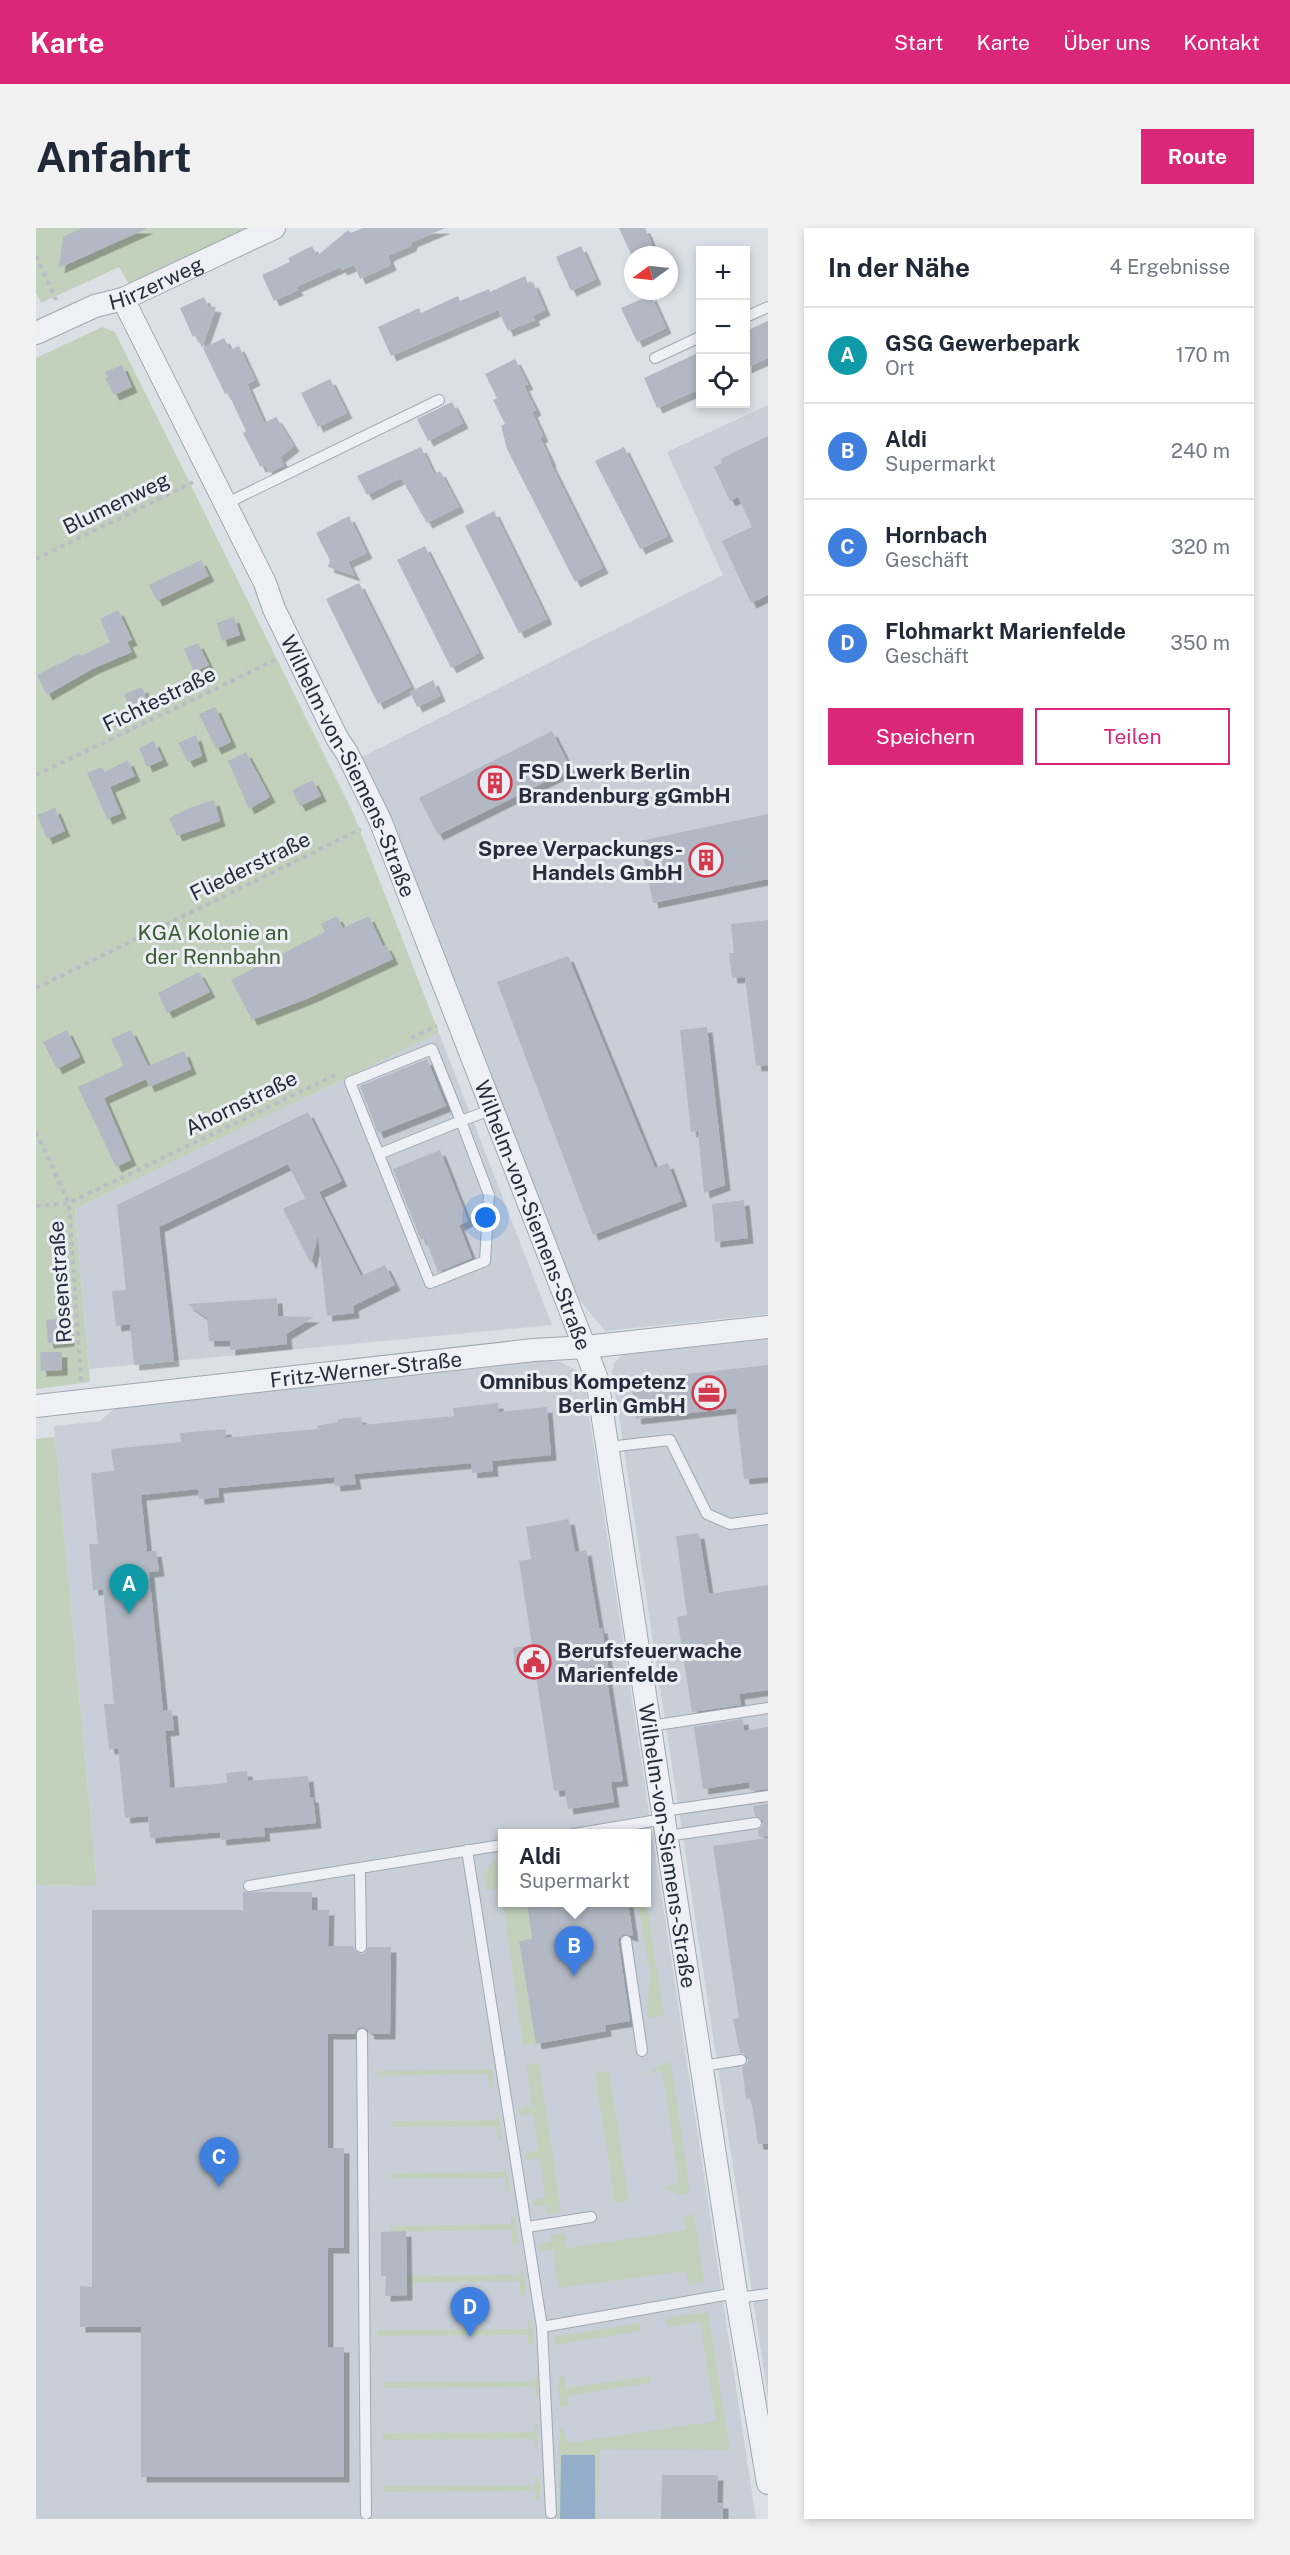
<!DOCTYPE html>
<html lang="de">
<head>
<meta charset="utf-8">
<style>
  :root { --surface:#fff; --page:#f2f2f3; --text:#1f2937; --muted:#747a83; --line:#e0e1e3; --accent:#db2777 }
  body { margin:0; font-family:"Public Sans",sans-serif; background:var(--page); color:var(--text) }
  .controls { position:absolute; right:18px; top:18px; display:grid; overflow:hidden; border-radius:0px; box-shadow:0 3px 9px #0003 }
  .controls button { width:54px; height:54px; display:grid; place-items:center; padding:0; border:0; border-bottom:2px solid var(--line); background:var(--surface); color:var(--text); font:30px sans-serif }
  .compass { position:absolute; left:588px; top:18px; width:54px; height:54px; border-radius:50%; background:var(--surface); box-shadow:0 3px 9px #0003; rotate:255deg }
  .you { position:absolute; left:450px; top:990px; width:21px; height:21px; margin:-15px; border:4px solid #fff; border-radius:50%; background:#1a73e8; box-shadow:0 0 0 9px #1a73e833 }
  .badge { display:grid; place-items:center; width:39px; height:39px; border-radius:50%; background:var(--accent); color:#fff; font-size:20px; font-weight:700 }
  .pin { position:absolute; translate:-50% -50px; filter:drop-shadow(0 2px 3px #0008) }
  .pin::after { content:''; position:absolute; top:32px; width:21px; height:18px; background:inherit; clip-path:polygon(0 0,100% 0,50% 100%) }
  .popup { position:absolute; left:462px; top:1601px; width:153px; height:78px; box-sizing:border-box; display:grid; place-content:center; border-radius:0px; background:var(--surface); filter:drop-shadow(0 2px 4px #0005); font-size:20px; white-space:nowrap; color:var(--muted) }
  .popup b { font-size:22px; color:var(--text) }
  .popup::after { content:''; position:absolute; left:50%; top:100%; margin-left:-12px; border:12px solid transparent; border-top-color:var(--surface) }
  .list { margin:0; padding:0; list-style:none }
  h2 { display:flex; justify-content:space-between; align-items:center; height:78px; margin:0; padding:0 24px; font-size:26px }
  h2 small { font-size:20px; font-weight:400; color:var(--muted) }
  .list li { display:grid; grid-template-columns:39px 1fr auto; gap:18px; align-items:center; box-sizing:border-box; height:96px; padding:0 24px; border-top:2px solid var(--line) }
  .list b { display:block; font-size:22px; white-space:nowrap }
  .list p { margin:0; font-size:20px; white-space:nowrap; color:var(--muted) }
  .list em { font-size:20px; font-style:normal; color:var(--muted) }
  .actions { display:flex; gap:12px; padding:18px 24px }
  .actions a { flex:1; padding:14px 0; border:2px solid var(--accent); border-radius:0px; text-align:center; font-size:21px; color:var(--accent) }
  .actions .main { background:var(--accent); color:#fff }
  .icon { flex:none; width:33px; height:33px; fill:none; stroke:currentColor; stroke-width:2; stroke-linecap:round; stroke-linejoin:round }
  .map { position:relative; flex:none; width:732px; height:2291px; overflow:hidden; border-radius:0px }
  header { display:flex; align-items:center; gap:36px; box-sizing:border-box; height:84px; padding:0 30px; background:var(--accent); color:#fff }
  header strong { font-size:28px }
  nav { display:flex; gap:33px; margin-inline-start:auto; font-size:21px }
  .intro { display:flex; align-items:center; justify-content:space-between; box-sizing:border-box; height:144px; padding:0 36px }
  h1 { margin:0; font-size:42px }
  .button { padding:15px 27px; border-radius:0px; background:var(--accent); color:#fff; font-size:21px; font-weight:700 }
  main { display:flex; gap:36px; padding:0 36px }
  aside { flex:1; background:var(--surface); border-radius:0px; box-shadow:0 3px 9px #0003 }
  .map>svg:first-child { display:block }
  .built { fill:#c9cfd9; fill-rule:evenodd }
  .green { fill:#c1d1bc }
  .water { fill:#94adc9 }
  .building { fill:#b2b9c4; filter:url(#shadow) }
  .lines { fill:none; stroke-linecap:round; stroke-linejoin:round }
  .lane-casing { stroke:#a1a7b1; stroke-width:12 }
  .street-casing { stroke:#a1a7b1; stroke-width:24 }
  .path { stroke:#babdc5; stroke-width:4; stroke-dasharray:4.5 4.5; stroke-linecap:butt }
  .lane { stroke:#eef0f5; stroke-width:10 }
  .street { stroke:#eef0f5; stroke-width:22 }
  .labels { text-anchor:middle; dominant-baseline:central; stroke-width:6; stroke-linejoin:round; paint-order:stroke }
  .street-label { font-size:21px; fill:#252d3d; stroke:#ebeff4 }
  .poi-label { font-size:21px; font-weight:bold; fill:#252d3d; stroke:#ebeff4; text-anchor:start }
  .park-label { font-size:21px; fill:#385a31; stroke:#ebeff4 }
</style>
</head>
<body>
<header>
<strong>Karte</strong>
<nav><a>Start</a><a>Karte</a><a>Über uns</a><a>Kontakt</a></nav>
</header>
<div class="intro"><h1>Anfahrt</h1><a class="button">Route</a></div>
<main>
<div class="map">
<svg width="732" height="2291" viewBox="0 0 732 2291">
  <defs>
    <filter id="shadow"><feDropShadow dx="5.5" dy="5.5" stdDeviation="0" flood-color="#0004"/></filter>
  </defs>
  <rect width="100%" height="100%" fill="#dbe0e7"/>
  <path class="built" d="M 732,177 L 732,1086 L 569,1103 L 535,1062 L 324,530 L 687,347 L 631,224 Z
    M 403,805 L 516,1097 L 53,1141 L 39,981 Z
    M 732,1111 L 732,2169 L 576,1144 L 578,1135 L 587,1126 Z
    M 501,1131 L 524,1134 L 544,1144 L 547,1148 L 720,2291 L 0,2291 L 0,1657 L 61,1658 L 18,1198 L 64,1193 L 88,1172 ZM 466,1606 L 610,1606 L 610,1674 L 466,1674 Z"/>
  <path class="green" d="M 0,0 L 222,0 L 94,58 L 83,39 L 5,75 L 0,65 Z
    M 66,99 L 79,104 L 317,585 L 403,805 L 39,981 L 54,1154 L 0,1161 L 0,130 Z
    M 19,1209 L 61,1658 L 0,1657 L 0,1211 Z
    M 466,1629 L 466,1670 L 464,1660 L 450,1662 L 448,1648 L 455,1633 Z
    M 610,1671 L 628,1787 L 613,1791 L 611,1783 L 614,1745 L 603,1681 L 593,1682 L 592,1675 L 610,1674 Z
    M 467,1675 L 491,1675 L 496,1711 L 483,1713 L 500,1816 L 487,1817 Z
    M 635,1834 L 654,1964 L 645,1967 L 627,1959 L 643,1956 L 626,1843 L 611,1846 L 623,1837 Z
    M 503,1835 L 525,1984 L 512,1987 L 510,1977 L 497,1979 L 496,1972 L 509,1969 L 503,1930 L 490,1933 L 489,1926 L 502,1922 L 497,1885 L 484,1888 L 483,1881 L 496,1877 L 490,1837 Z
    M 456,1841 L 458,1858 L 454,1860 L 452,1846 L 341,1848 L 341,1843 Z
    M 573,1843 L 593,1973 L 579,1975 L 559,1845 Z
    M 461,1881 L 467,1912 L 462,1912 L 460,1899 L 356,1899 L 356,1893 L 460,1892 Z
    M 469,1932 L 475,1962 L 469,1964 L 469,1950 L 355,1951 L 355,1945 L 469,1944 Z
    M 658,1986 L 668,2054 L 652,2058 L 650,2043 L 522,2060 L 517,2022 L 503,2024 L 502,2017 L 515,2013 L 515,2007 L 529,2005 L 531,2020 L 650,2002 L 648,1988 Z
    M 475,1988 L 479,1988 L 483,2015 L 476,2017 L 476,2002 L 355,2004 L 355,1998 L 475,1996 Z
    M 483,2042 L 487,2043 L 490,2065 L 484,2068 L 484,2053 L 371,2055 L 371,2048 L 483,2047 Z
    M 672,2084 L 694,2222 L 564,2221 L 561,2291 L 522,2291 L 524,2200 L 527,2200 L 532,2215 L 680,2193 L 664,2094 L 632,2099 L 629,2092 L 631,2089 Z
    M 492,2092 L 495,2092 L 498,2115 L 492,2116 L 492,2107 L 342,2108 L 342,2102 L 492,2101 Z
    M 604,2095 L 605,2103 L 519,2117 L 518,2109 Z
    M 500,2145 L 503,2152 L 503,2168 L 500,2170 L 499,2159 L 348,2160 L 348,2154 L 499,2153 Z
    M 525,2148 L 528,2148 L 530,2160 L 613,2148 L 614,2155 L 531,2168 L 532,2178 L 524,2179 L 522,2155 Z
    M 499,2196 L 502,2196 L 502,2220 L 499,2219 L 498,2211 L 347,2212 L 347,2205 L 498,2204 Z
    M 499,2249 L 503,2249 L 503,2272 L 500,2272 L 499,2263 L 348,2264 L 347,2258 L 499,2257 Z"/>
  <path class="water" d="M 525,2227 L 559,2227 L 559,2291 L 524,2291 Z"/>
  <path class="building" d="M 45,0 L 112,0 L 23,40 L 27,9 Z
    M 327,0 L 409,0 L 376,14 L 375,18 L 354,27 L 352,29 L 355,37 L 324,51 L 318,37 L 306,42 L 304,39 L 260,59 L 262,62 L 238,73 L 226,47 L 254,34 L 252,30 L 276,18 L 281,28 L 312,2 L 315,5 Z
    M 583,0 L 609,0 L 616,17 L 595,26 Z
    M 545,18 L 560,51 L 535,63 L 520,29 Z
    M 489,48 L 492,56 L 497,54 L 509,82 L 497,88 L 499,92 L 472,103 L 462,82 L 355,128 L 342,99 L 383,80 L 385,85 L 422,68 L 424,73 L 453,61 L 454,64 Z
    M 615,67 L 630,100 L 601,114 L 585,80 Z
    M 168,69 L 172,78 L 180,79 L 166,120 L 160,107 L 157,109 L 144,80 Z
    M 732,93 L 732,130 L 710,140 L 710,103 Z
    M 188,110 L 194,122 L 203,118 L 219,152 L 211,156 L 228,195 L 240,189 L 258,218 L 244,229 L 248,237 L 233,245 L 229,237 L 224,239 L 222,234 L 207,205 L 210,203 L 192,165 L 189,166 L 167,120 Z
    M 664,124 L 664,161 L 621,180 L 608,150 Z
    M 479,131 L 492,156 L 488,158 L 500,182 L 496,184 L 507,208 L 504,210 L 515,233 L 514,234 L 567,340 L 539,354 L 471,221 L 465,198 L 469,196 L 457,172 L 461,170 L 449,146 Z
    M 86,137 L 96,159 L 78,167 L 69,150 L 72,149 L 69,144 Z
    M 294,151 L 311,185 L 282,199 L 265,165 Z
    M 416,174 L 427,195 L 392,213 L 381,191 Z
    M 732,208 L 732,367 L 715,375 L 686,313 L 716,299 L 702,269 L 694,273 L 678,239 L 686,235 L 684,231 Z
    M 385,219 L 398,246 L 404,243 L 423,279 L 391,295 L 365,250 L 331,267 L 321,248 Z
    M 588,219 L 632,308 L 604,321 L 559,233 Z
    M 458,283 L 511,391 L 483,405 L 429,298 Z
    M 313,288 L 331,325 L 312,334 L 319,348 L 292,339 L 294,332 L 280,305 Z
    M 389,318 L 443,425 L 415,440 L 361,332 Z
    M 165,332 L 173,348 L 121,373 L 113,357 Z
    M 323,355 L 375,459 L 342,476 L 290,371 Z
    M 82,382 L 96,412 L 91,414 L 96,424 L 56,441 L 11,467 L 1,447 L 44,425 L 45,428 L 74,414 L 64,391 Z
    M 198,389 L 204,407 L 186,413 L 181,395 Z
    M 162,415 L 173,437 L 158,444 L 148,421 Z
    M 397,452 L 404,468 L 381,479 L 374,464 Z
    M 106,459 L 112,474 L 94,481 L 88,466 Z
    M 179,479 L 195,514 L 180,521 L 163,486 Z
    M 516,503 L 535,541 L 402,607 L 383,570 Z
    M 160,507 L 166,528 L 152,534 L 142,515 Z
    M 118,513 L 127,532 L 111,539 L 103,520 Z
    M 210,524 L 234,569 L 213,581 L 192,533 Z
    M 92,532 L 99,548 L 74,559 L 85,585 L 71,591 L 51,545 L 66,539 L 68,544 Z
    M 277,552 L 285,568 L 264,578 L 256,562 Z
    M 178,572 L 184,593 L 141,608 L 133,590 L 156,579 Z
    M 19,580 L 29,603 L 11,611 L 1,587 Z
    M 732,586 L 732,651 L 617,675 L 604,613 Z
    M 301,688 L 307,700 L 333,688 L 347,718 L 350,717 L 357,731 L 273,770 L 216,792 L 195,752 L 289,704 L 285,696 Z
    M 732,692 L 732,837 L 720,838 L 709,749 L 696,750 L 693,725 L 698,725 L 695,696 Z
    M 532,728 L 619,940 L 632,935 L 646,973 L 557,1007 L 461,754 Z
    M 163,744 L 174,764 L 131,785 L 122,765 Z
    M 671,799 L 689,957 L 668,965 L 662,903 L 655,904 L 644,802 Z
    M 31,802 L 44,829 L 21,841 L 7,814 Z
    M 95,802 L 112,838 L 148,823 L 155,841 L 113,859 L 110,851 L 68,870 L 95,932 L 80,939 L 42,859 L 88,838 L 75,811 Z
    M 391,831 L 410,878 L 342,905 L 324,858 Z
    M 272,884 L 306,953 L 283,964 L 325,1048 L 349,1037 L 359,1057 L 317,1078 L 318,1085 L 291,1088 L 282,1007 L 275,1036 L 247,981 L 278,966 L 269,970 L 252,936 L 123,999 L 138,1133 L 98,1137 L 94,1096 L 80,1098 L 76,1063 L 90,1062 L 81,977 Z
    M 404,922 L 432,993 L 423,997 L 436,1030 L 402,1044 L 389,1010 L 385,1012 L 357,941 Z
    M 708,972 L 712,1010 L 679,1014 L 676,976 Z
    M 241,1070 L 242,1088 L 278,1089 L 250,1106 L 251,1116 L 194,1122 L 194,1113 L 173,1113 L 171,1090 L 151,1076 Z
    M 31,1090 L 33,1113 L 12,1115 L 10,1092 Z
    M 4,1124 L 26,1124 L 26,1142 L 5,1143 Z
    M 732,1137 L 732,1249 L 708,1251 L 700,1180 L 600,1191 L 595,1152 Z
    M 462,1175 L 463,1184 L 511,1179 L 515,1227 L 456,1233 L 457,1243 L 436,1245 L 435,1235 L 318,1246 L 320,1256 L 299,1258 L 298,1249 L 182,1260 L 183,1269 L 163,1271 L 162,1261 L 105,1267 L 111,1324 L 120,1323 L 123,1343 L 113,1344 L 127,1483 L 136,1482 L 138,1502 L 129,1503 L 134,1560 L 191,1555 L 190,1545 L 211,1543 L 212,1553 L 272,1548 L 274,1569 L 277,1569 L 280,1595 L 228,1600 L 229,1608 L 185,1612 L 184,1604 L 114,1610 L 112,1588 L 89,1590 L 82,1520 L 73,1521 L 68,1476 L 78,1476 L 67,1361 L 57,1362 L 53,1316 L 62,1316 L 55,1245 L 78,1243 L 75,1221 L 145,1214 L 144,1205 L 190,1201 L 190,1210 L 248,1204 L 282,1201 L 281,1198 L 302,1194 L 302,1191 L 325,1189 L 326,1197 L 418,1188 L 417,1180 Z
    M 533,1291 L 539,1324 L 550,1322 L 563,1400 L 566,1400 L 573,1445 L 570,1446 L 587,1553 L 575,1554 L 578,1574 L 532,1581 L 529,1562 L 518,1563 L 498,1435 L 479,1438 L 477,1420 L 496,1417 L 483,1333 L 495,1331 L 490,1299 Z
    M 663,1305 L 673,1366 L 732,1357 L 732,1462 L 703,1466 L 705,1477 L 656,1484 L 641,1389 L 651,1387 L 640,1308 Z
    M 707,1491 L 708,1503 L 732,1499 L 732,1561 L 715,1563 L 713,1554 L 667,1561 L 658,1499 Z
    M 732,1576 L 732,1609 L 723,1609 L 722,1602 L 727,1598 L 727,1593 L 719,1588 L 717,1578 Z
    M 732,1610 L 732,1916 L 722,1916 L 715,1870 L 710,1871 L 706,1839 L 712,1835 L 712,1830 L 708,1825 L 704,1825 L 697,1791 L 703,1790 L 677,1618 Z
    M 207,1664 L 276,1664 L 276,1682 L 293,1682 L 292,1718 L 317,1718 L 319,1723 L 325,1726 L 329,1725 L 332,1719 L 355,1719 L 354,1806 L 333,1806 L 332,1802 L 327,1799 L 322,1800 L 318,1806 L 292,1806 L 292,1920 L 308,1920 L 308,2020 L 292,2020 L 292,2119 L 308,2119 L 308,2249 L 105,2249 L 105,2099 L 44,2099 L 44,2058 L 56,2059 L 56,1682 L 207,1682 Z
    M 491,1674 L 592,1674 L 597,1708 L 588,1706 L 582,1711 L 594,1793 L 569,1797 L 570,1803 L 500,1816 L 483,1713 L 496,1711 Z
    M 370,2003 L 371,2067 L 349,2068 L 350,2048 L 345,2048 L 345,2004 Z
    M 626,2247 L 682,2247 L 681,2275 L 687,2275 L 687,2291 L 625,2291 Z"/>
  <g class="lines">
    <g class="lane-casing">
      <path id="lane" d="M 710,89 L 732,79
        M 619,130 L 664,109
        M 189,276 L 403,172
        M 343,926 L 425,893 L 396,821 L 314,854 L 394,1055 L 449,1033 L 453,967 L 425,893 L 457,881
        M 572,1219 L 634,1212 L 671,1286 L 694,1296 L 732,1291
        M 614,1498 L 732,1480
        M 627,1583 L 732,1568
        M 538,1606 L 628,1591
        M 631,1608 L 720,1595
        M 431,1622 L 506,2099 L 515,2285
        M 324,1641 L 325,1719
        M 213,1658 L 466,1617
        M 590,1713 L 606,1823
        M 326,1806 L 330,2286
        M 666,1838 L 705,1832
        M 491,1999 L 555,1989
        M 701,2070 L 732,2066
        M 506,2099 L 700,2065"/>
    </g>
    <g class="street-casing">
      <g id="street">
        <path id="s1" d="M 87,71 L 229,355 L 238,381 L 301,510 L 311,525 L 344,592 L 561,1151 L 700,2065 L 732,2255"/>
        <path id="s2" d="M 0,105 L 59,78 L 87,71 L 238,0"/>
        <path id="s3" d="M 0,1178 L 498,1122 L 550,1119 L 732,1099"/>
      </g>
    </g>
    <path class="path" d="M 0,28 L 20,72
      M 0,331 L 157,254
      M 0,547 L 239,432
      M 0,760 L 325,601
      M 375,810 L 401,798
      M 0,904 L 33,975 L 45,1153
      M 0,978 L 33,975 L 301,846"/>
    <use href="#lane" class="lane"/>
    <use href="#street" class="street"/>
  </g>
  <defs>
    <g id="building-ring" transform="scale(1.725)"><circle r="9.5" fill="#ebeff4" stroke="#d4384c" stroke-width="1.5"/><path d="M-4-6H4V6H1V3H-1V6H-4ZM-2.5-4.3h1.7v1.8h-1.7ZM.8-4.3h1.7v1.8H.8ZM-2.5-1h1.7V.8h-1.7ZM.8-1h1.7V.8H.8Z" fill="#d4384c"/></g>
    <g id="office-ring" transform="scale(1.725)"><circle r="9.5" fill="#ebeff4" stroke="#d4384c" stroke-width="1.5"/><path d="M-6-3h4V-5.5h4V-3h4V5H-6ZM-1-4.5V-3h2v-1.5ZM-6 0V1H6V0Z" fill="#d4384c"/></g>
    <g id="civic-ring" transform="scale(1.725)"><circle r="9.5" fill="#ebeff4" stroke="#d4384c" stroke-width="1.5"/><path d="M-.6-6.5H3V-4.5H.6V-3L4-1V1h2V6H-6V1h2V-1L-.6-3ZM-1.2 2.5V6h2.4V2.5Z" fill="#d4384c"/></g>
  </defs>
  <g fill-rule="evenodd">
    <use href="#building-ring" x="459" y="555"/>
    <use href="#building-ring" x="670" y="632"/>
    <use href="#office-ring" x="673" y="1165"/>
    <use href="#civic-ring" x="498" y="1434"/>
  </g>
  <g class="labels">
    <g class="street-label">
      <text stroke="none"><textPath href="#s2" startOffset="130">Hirzerweg</textPath></text>
      <text transform="translate(80 275) rotate(-26)">Blumenweg</text>
      <text transform="translate(123 471) rotate(-26)">Fichtestraße</text>
      <text stroke="none"><textPath href="#s1" startOffset="519">Wilhelm-von-Siemens-Straße</textPath></text>
      <text transform="translate(214 638) rotate(-26)">Fliederstraße</text>
      <text transform="translate(205 875) rotate(-26)">Ahornstraße</text>
      <text stroke="none"><textPath href="#s1" startOffset="1005">Wilhelm-von-Siemens-Straße</textPath></text>
      <text transform="translate(24 1054) rotate(-94)">Rosenstraße</text>
      <text stroke="none"><textPath href="#s3" startOffset="332">Fritz-Werner-Straße</textPath></text>
      <text stroke="none"><textPath href="#s1" startOffset="1653">Wilhelm-von-Siemens-Straße</textPath></text>
    </g>
    <g class="poi-label">
      <text x="482" y="543">FSD Lwerk Berlin<tspan x="482" dy="24">Brandenburg gGmbH</tspan></text>
      <text x="647" y="620" text-anchor="end">Spree Verpackungs-<tspan x="647" dy="24">Handels GmbH</tspan></text>
      <text x="650" y="1153" text-anchor="end">Omnibus Kompetenz<tspan x="650" dy="24">Berlin GmbH</tspan></text>
      <text x="521" y="1422">Berufsfeuerwache<tspan x="521" dy="24">Marienfelde</tspan></text>
    </g>
    <g class="park-label">
      <text x="177" y="704">KGA Kolonie an<tspan x="177" dy="24">der Rennbahn</tspan></text>
    </g>
  </g>
</svg>
<div class="controls">
<button>+</button>
<button>−</button>
<button><svg class="icon" aria-label="locate" viewBox="0 0 24 24"><circle cx="12" cy="12" r="6"/><path d="M12 2v4M12 18v4M2 12h4M18 12h4"/></svg></button>
</div>
<svg class="compass" viewBox="-18 -18 36 36"><path d="M0-13l5 13h-10z" fill="#e53935"/><path d="M0 13l5-13h-10z" fill="#747a83"/></svg>
<div class="you"></div>
<div class="pin badge" style="left:93px;top:1386px;background:#0f9aa8">A</div>
<div class="pin badge" style="left:538px;top:1748px;background:#3f7fe0">B</div>
<div class="popup"><b>Aldi</b>Supermarkt</div>
<div class="pin badge" style="left:183px;top:1959px;background:#3f7fe0">C</div>
<div class="pin badge" style="left:434px;top:2109px;background:#3f7fe0">D</div>
</div>
<aside>
<h2>In der Nähe<small>4 Ergebnisse</small></h2>
<ul class="list">
<li><span class="badge" style="background:#0f9aa8">A</span><div><b>GSG Gewerbepark</b><p>Ort</p></div><em>170 m</em></li>
<li><span class="badge" style="background:#3f7fe0">B</span><div><b>Aldi</b><p>Supermarkt</p></div><em>240 m</em></li>
<li><span class="badge" style="background:#3f7fe0">C</span><div><b>Hornbach</b><p>Geschäft</p></div><em>320 m</em></li>
<li><span class="badge" style="background:#3f7fe0">D</span><div><b>Flohmarkt Marienfelde</b><p>Geschäft</p></div><em>350 m</em></li>
</ul>
<div class="actions"><a class="main">Speichern</a><a>Teilen</a></div>
</aside>
</main>
</body>
</html>
